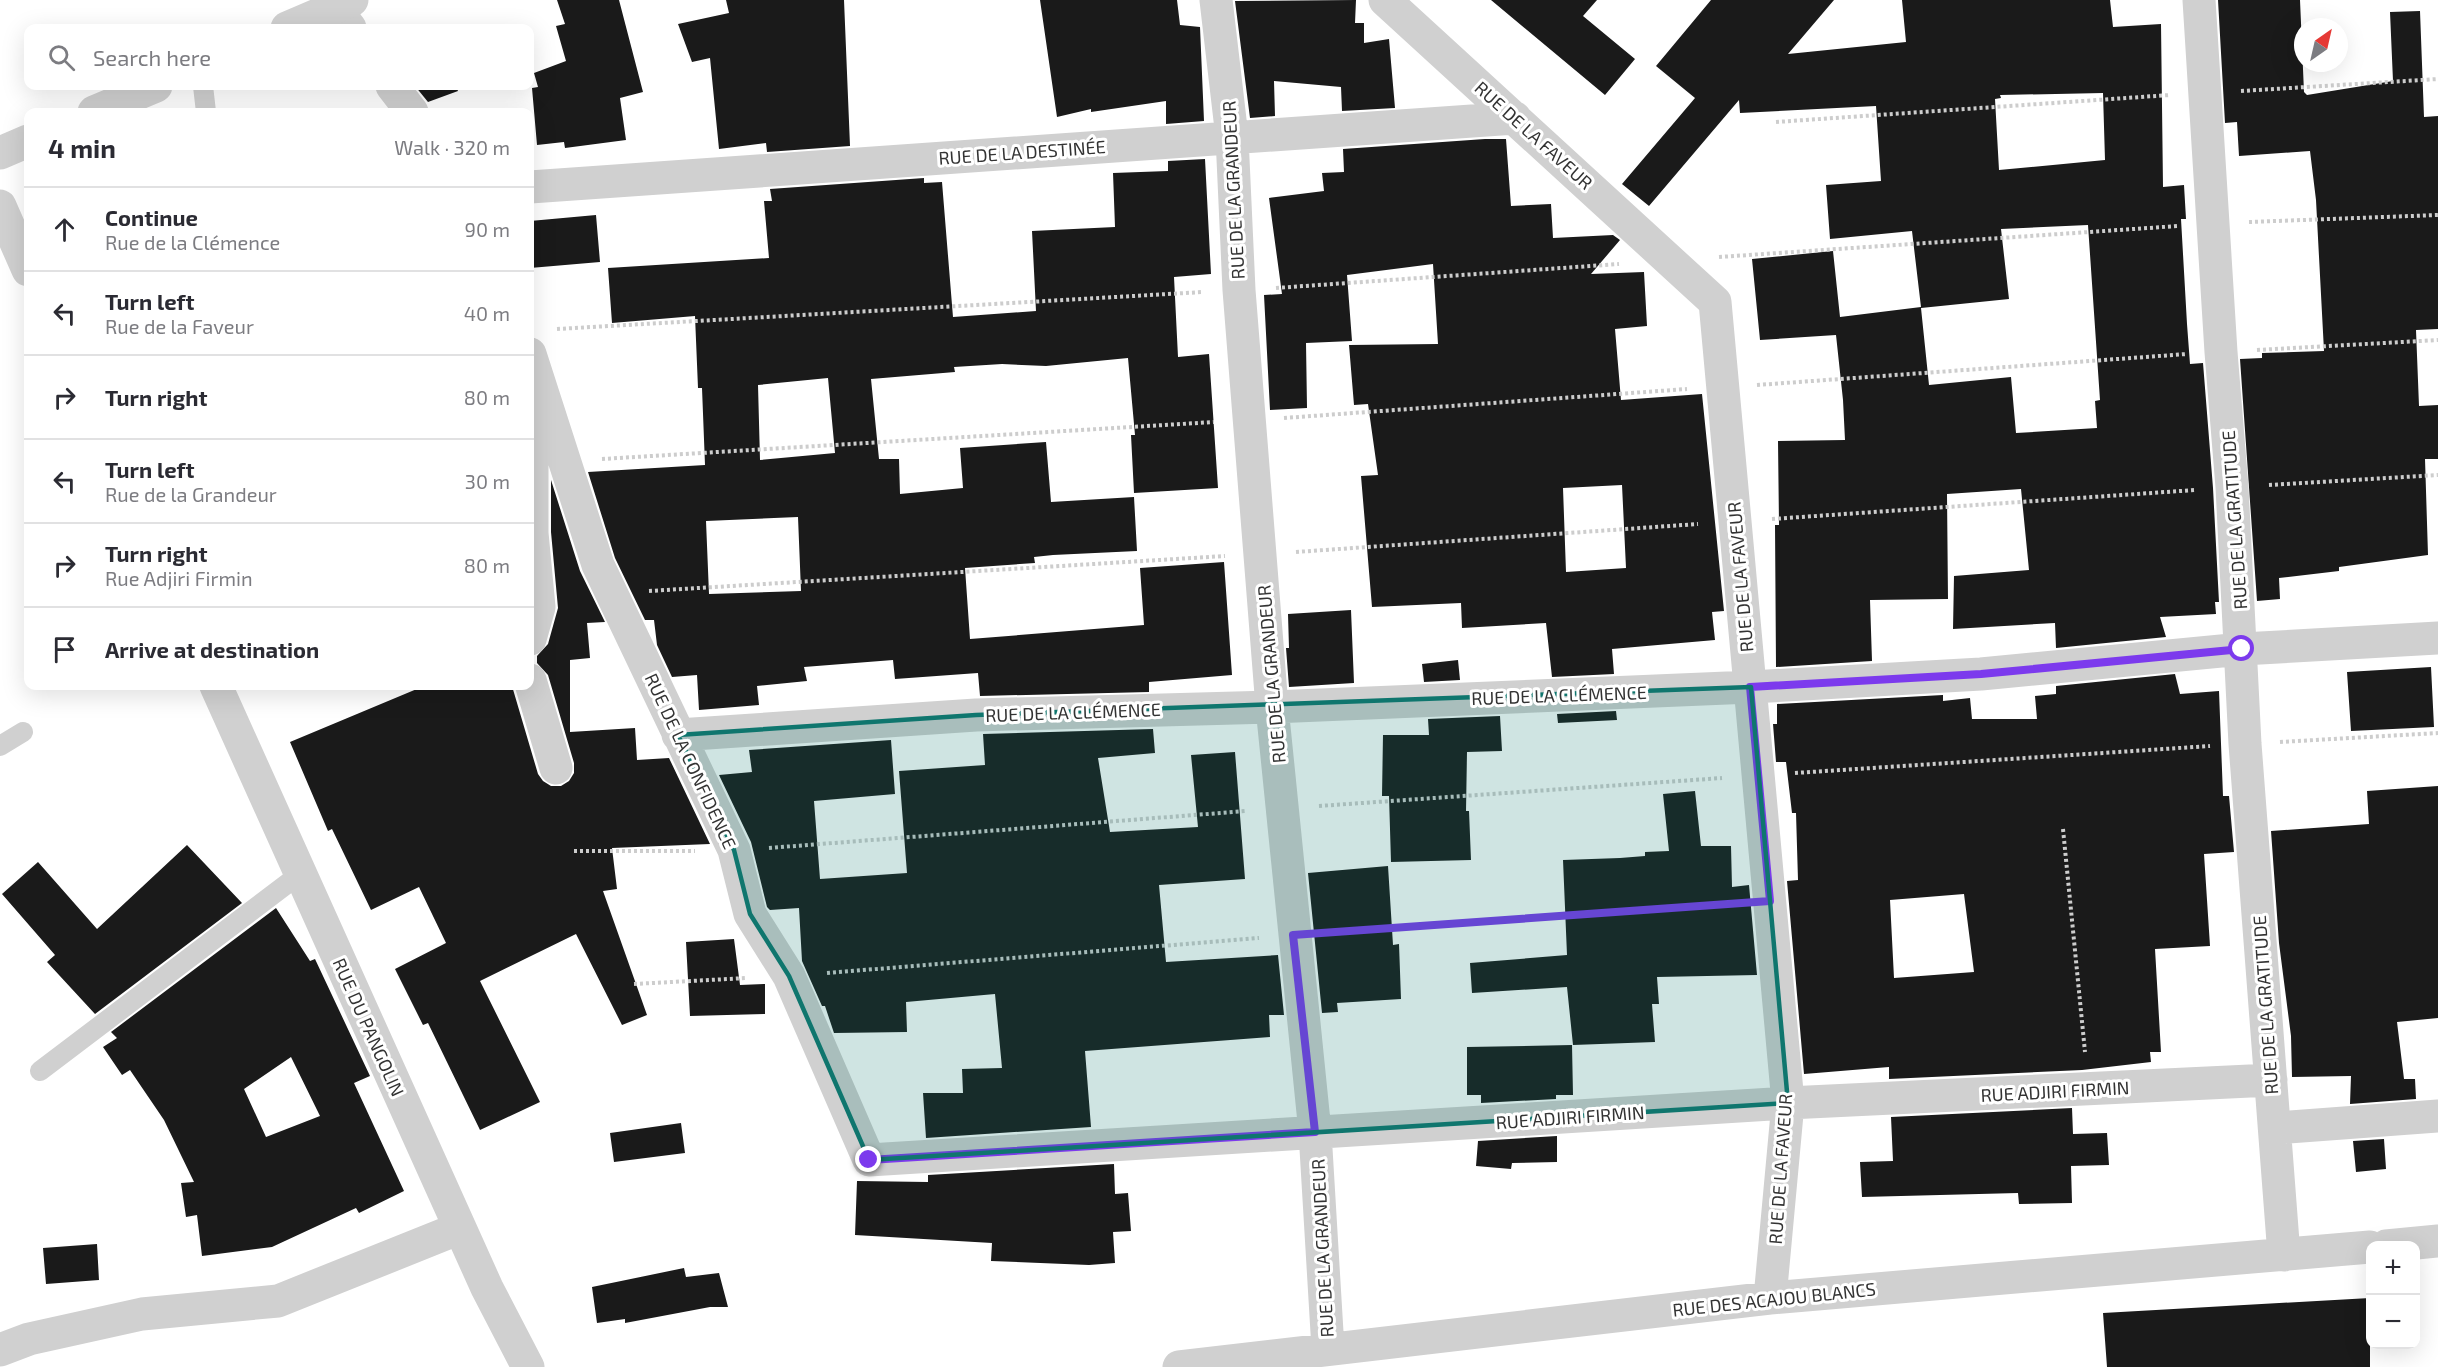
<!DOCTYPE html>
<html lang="en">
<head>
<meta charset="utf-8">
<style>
  :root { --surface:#fff; --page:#f2f2f3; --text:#2b2b33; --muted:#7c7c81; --line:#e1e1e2 }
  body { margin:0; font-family:"Exo 2",sans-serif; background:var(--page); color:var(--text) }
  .controls { position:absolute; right:18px; bottom:18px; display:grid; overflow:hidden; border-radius:12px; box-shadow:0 6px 24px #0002 }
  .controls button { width:54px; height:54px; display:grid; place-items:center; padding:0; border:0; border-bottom:2px solid var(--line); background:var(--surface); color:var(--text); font:30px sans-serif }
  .compass { position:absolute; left:2294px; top:18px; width:54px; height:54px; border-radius:50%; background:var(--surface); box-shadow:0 6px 24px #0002; rotate:34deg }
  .stop { position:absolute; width:18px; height:18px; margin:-14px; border:4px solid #7c3aed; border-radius:50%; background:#fff }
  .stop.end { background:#7c3aed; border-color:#fff; box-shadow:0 2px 6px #0008 }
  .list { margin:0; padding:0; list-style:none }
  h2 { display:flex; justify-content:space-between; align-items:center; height:78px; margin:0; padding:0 24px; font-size:26px }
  h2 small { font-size:20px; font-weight:400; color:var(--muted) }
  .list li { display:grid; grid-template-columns:39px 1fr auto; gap:18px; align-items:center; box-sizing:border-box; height:84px; padding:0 24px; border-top:2px solid var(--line) }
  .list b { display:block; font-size:22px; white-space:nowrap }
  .list p { margin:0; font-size:20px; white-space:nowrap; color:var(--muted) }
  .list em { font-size:20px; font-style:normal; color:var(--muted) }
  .icon { flex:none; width:33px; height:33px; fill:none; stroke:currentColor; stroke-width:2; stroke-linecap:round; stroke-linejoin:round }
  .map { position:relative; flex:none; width:2438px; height:1367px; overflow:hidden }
  .search { position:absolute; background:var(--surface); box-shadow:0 6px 24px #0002; left:24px; top:24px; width:510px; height:66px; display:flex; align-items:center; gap:15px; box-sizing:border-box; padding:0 21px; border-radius:12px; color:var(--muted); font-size:22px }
  .panel { position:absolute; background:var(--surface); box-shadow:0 6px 24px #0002; left:24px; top:108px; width:510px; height:582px; border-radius:12px }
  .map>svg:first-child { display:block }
  .building { fill:#1a1a1a; fill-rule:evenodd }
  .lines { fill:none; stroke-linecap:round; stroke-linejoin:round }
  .path { stroke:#cdcdcd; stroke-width:4; stroke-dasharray:3 3; stroke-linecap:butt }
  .service { stroke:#d0d0d0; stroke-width:20 }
  .minor { stroke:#d0d0d0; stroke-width:33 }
  .tertiary { stroke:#d0d0d0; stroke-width:33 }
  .route { stroke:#7c3aed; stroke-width:8 }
  .marked { fill:#0f766e; fill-opacity:0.2; stroke:#0f766e; stroke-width:4.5; stroke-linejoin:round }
  .labels { text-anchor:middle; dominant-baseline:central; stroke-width:6; stroke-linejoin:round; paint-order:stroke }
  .street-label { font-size:18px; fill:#333; stroke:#fff }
</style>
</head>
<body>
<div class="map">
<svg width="2438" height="1367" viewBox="0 0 2438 1367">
  <rect width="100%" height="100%" fill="#fff"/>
  <path class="building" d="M 557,0 L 619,0 L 643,92 L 620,98 L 626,140 L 565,148 L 564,142 L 537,145 L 532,88 L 538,87 L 534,73 L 566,61 L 556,26 L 565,24 Z
    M 726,0 L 844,0 L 850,146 L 767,152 L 766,143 L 719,149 L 710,58 L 692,62 L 678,24 L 729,13 Z
    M 1040,0 L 1177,0 L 1180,25 L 1200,27 L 1204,121 L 1166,124 L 1166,101 L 1091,112 L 1091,109 L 1057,117 Z
    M 1356,0 L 1355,23 L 1364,23 L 1364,43 L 1389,39 L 1395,108 L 1342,111 L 1341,87 L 1274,81 L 1275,116 L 1250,118 L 1235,1 Z
    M 1491,0 L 1597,0 L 1583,16 L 1635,59 L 1605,95 Z
    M 1711,0 L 1834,0 L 1788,54 L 1906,42 L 1902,0 L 2110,0 L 2113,27 L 2161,24 L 2163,187 L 2184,185 L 2186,219 L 2181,219 L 2187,324 L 2190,364 L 2203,363 L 2213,488 L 2219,602 L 2215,602 L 2216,614 L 2160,617 L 2166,637 L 2056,648 L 2055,623 L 1953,629 L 1954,576 L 2029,570 L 2021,489 L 1947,494 L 1948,599 L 1870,600 L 1872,661 L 1776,667 L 1775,525 L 1779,525 L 1778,441 L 1845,440 L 1843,400 L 1836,335 L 1760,340 L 1752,259 L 1833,251 L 1840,317 L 1921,307 L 1912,231 L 1830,239 L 1826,185 L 1881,181 L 1876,106 L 1740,113 L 1739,100 L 1649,206 L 1622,184 L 1695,98 L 1656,66 ZM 2103,93 L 2105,160 L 1999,170 L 1995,99 L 2001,98 L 2000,95 ZM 2088,225 L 2100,400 L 2095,401 L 2097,428 L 2016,433 L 2011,377 L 1929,385 L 1921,308 L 2009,299 L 2001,229 Z
    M 2218,0 L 2300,0 L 2304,92 L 2307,95 L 2393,81 L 2390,12 L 2420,11 L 2424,117 L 2438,116 L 2438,329 L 2416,330 L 2419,406 L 2438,405 L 2438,459 L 2425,459 L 2428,555 L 2339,567 L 2339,571 L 2279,578 L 2280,599 L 2257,601 L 2240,359 L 2262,358 L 2262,353 L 2324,351 L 2316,200 L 2310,151 L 2239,156 L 2237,122 L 2225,123 Z
    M 415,86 L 456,86 L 458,91 L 428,102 Z
    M 1485,139 L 1506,139 L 1511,206 L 1551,204 L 1553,238 L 1613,235 L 1620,240 L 1591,274 L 1644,272 L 1647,326 L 1615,329 L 1621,400 L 1702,394 L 1724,611 L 1712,612 L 1715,640 L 1612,649 L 1614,674 L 1552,677 L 1546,623 L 1462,628 L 1461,603 L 1372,607 L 1361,476 L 1378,475 L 1368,404 L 1354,405 L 1349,345 L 1438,344 L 1433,264 L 1347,275 L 1352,341 L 1306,343 L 1307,408 L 1270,410 L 1264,295 L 1282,294 L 1269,198 L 1324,191 L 1322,173 L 1344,172 L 1343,149 ZM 1622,485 L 1626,568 L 1566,572 L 1563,488 Z
    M 1205,159 L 1211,274 L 1174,277 L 1178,357 L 1209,354 L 1218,488 L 1134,493 L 1131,435 L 1135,435 L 1128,358 L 1046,366 L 1002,364 L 954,367 L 955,372 L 871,379 L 879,459 L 899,459 L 900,494 L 963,488 L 960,448 L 1046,442 L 1051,502 L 1134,497 L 1137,551 L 1053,555 L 1034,557 L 1035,563 L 965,568 L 970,639 L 1144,625 L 1140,568 L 1224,562 L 1232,675 L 1149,682 L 1149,692 L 980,696 L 978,673 L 895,679 L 893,660 L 804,667 L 807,681 L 757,686 L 759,705 L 699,710 L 697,675 L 672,677 L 657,645 L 654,620 L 645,620 L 615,558 L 588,472 L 705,465 L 702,388 L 698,388 L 695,316 L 612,323 L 608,268 L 769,258 L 764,201 L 772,201 L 770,189 L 924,178 L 924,183 L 942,182 L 953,317 L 1036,311 L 1032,231 L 1115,227 L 1113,173 L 1168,171 L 1168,161 ZM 828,378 L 835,453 L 760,460 L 758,385 ZM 798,517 L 801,591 L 709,594 L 706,521 Z
    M 596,215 L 600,262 L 530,268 L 530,221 Z
    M 551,480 L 580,571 L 605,622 L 587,623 L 590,658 L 570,660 L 570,732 L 635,728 L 637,760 L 669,758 L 710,844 L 612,848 L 617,889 L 603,891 L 647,1015 L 622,1025 L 576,934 L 480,981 L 540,1102 L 480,1130 L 428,1023 L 423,1025 L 395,969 L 446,943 L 419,887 L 371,910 L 332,829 L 328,831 L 290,742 L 424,686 L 512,686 L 538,774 L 543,781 L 551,786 L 561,786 L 569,781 L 574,773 L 574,763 L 548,675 L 537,663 L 537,656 L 548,644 L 558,608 L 551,532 Z
    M 1351,610 L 1354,683 L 1289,687 L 1286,648 L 1289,648 L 1288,614 Z
    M 1458,660 L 1460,680 L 1424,682 L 1422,664 Z
    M 2431,667 L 2434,727 L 2351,731 L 2347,672 Z
    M 2175,674 L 2180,694 L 2219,691 L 2223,796 L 2229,796 L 2234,852 L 2204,854 L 2210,946 L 2155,949 L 2161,1052 L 2150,1052 L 2151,1062 L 2082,1070 L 1889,1079 L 1889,1067 L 1804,1074 L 1787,881 L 1798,880 L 1796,813 L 1792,813 L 1786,762 L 1776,762 L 1773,724 L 1777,724 L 1777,704 L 1943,695 L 1943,701 L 1970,698 L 1972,719 L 2037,719 L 2035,696 L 2056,694 L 2056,686 ZM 1964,894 L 1974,972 L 1894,978 L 1890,900 Z
    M 1616,711 L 1617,720 L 1558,723 L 1557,714 Z
    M 1500,716 L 1502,751 L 1467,752 L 1466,811 L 1469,811 L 1471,860 L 1391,862 L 1389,796 L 1382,796 L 1383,735 L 1429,735 L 1428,719 Z
    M 1153,729 L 1155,753 L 1098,758 L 1110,832 L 1198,827 L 1191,755 L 1235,752 L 1245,879 L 1159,885 L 1166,962 L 1278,955 L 1284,1015 L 1269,1015 L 1270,1037 L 1085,1051 L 1091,1127 L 926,1138 L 923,1093 L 963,1093 L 962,1069 L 1002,1068 L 995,994 L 906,1002 L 907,1032 L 834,1033 L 825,1006 L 822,1006 L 802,961 L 799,908 L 770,910 L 767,907 L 751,842 L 719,775 L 752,772 L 749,750 L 891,740 L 895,794 L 814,801 L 820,879 L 907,873 L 899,771 L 985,765 L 983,734 Z
    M 2438,786 L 2438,1018 L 2397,1022 L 2404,1079 L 2415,1079 L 2416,1099 L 2350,1104 L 2351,1076 L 2292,1077 L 2291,1036 L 2279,943 L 2271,831 L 2369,824 L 2367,791 Z
    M 1695,791 L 1701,846 L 1731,846 L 1732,887 L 1749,885 L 1757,975 L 1657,977 L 1659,1004 L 1652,1004 L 1655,1042 L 1573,1045 L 1567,987 L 1472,993 L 1470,963 L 1567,955 L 1563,860 L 1620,858 L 1645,856 L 1645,852 L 1669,851 L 1663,794 Z
    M 187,845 L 242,903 L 95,1014 L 47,962 L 55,955 L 2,894 L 38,862 L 97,929 Z
    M 1388,866 L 1393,945 L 1399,944 L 1401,999 L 1337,1003 L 1338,1012 L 1322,1013 L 1308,873 Z
    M 276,908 L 310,961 L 315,959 L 370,1076 L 354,1083 L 404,1191 L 359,1213 L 356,1208 L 272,1247 L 202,1256 L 197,1215 L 186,1217 L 181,1183 L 194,1182 L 164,1120 L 130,1070 L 122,1075 L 103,1047 L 117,1038 L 111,1032 ZM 291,1057 L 320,1116 L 266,1137 L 244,1089 Z
    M 734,939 L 740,985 L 765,984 L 765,1014 L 690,1016 L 686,942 Z
    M 1572,1045 L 1573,1095 L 1556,1095 L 1556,1099 L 1481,1103 L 1481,1095 L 1467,1095 L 1467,1047 Z
    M 2072,1108 L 2073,1134 L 2107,1133 L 2109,1165 L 2071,1166 L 2072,1203 L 2019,1204 L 2018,1193 L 1862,1197 L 1860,1162 L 1893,1161 L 1891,1117 Z
    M 681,1123 L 685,1153 L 614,1162 L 610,1133 Z
    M 1557,1136 L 1557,1162 L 1512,1163 L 1511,1169 L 1476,1166 L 1478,1141 Z
    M 2384,1139 L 2386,1169 L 2356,1172 L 2353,1141 Z
    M 1114,1164 L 1115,1194 L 1128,1193 L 1131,1231 L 1113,1232 L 1115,1263 L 1089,1265 L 991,1261 L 992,1243 L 855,1235 L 857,1181 L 928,1182 L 928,1175 Z
    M 97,1244 L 99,1280 L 46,1284 L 43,1248 Z
    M 684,1268 L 686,1277 L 719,1273 L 728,1307 L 710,1307 L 625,1323 L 625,1319 L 597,1323 L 592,1287 Z
    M 2370,1298 L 2370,1367 L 2107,1367 L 2103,1313 Z"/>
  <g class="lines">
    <path class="path" d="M 2241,91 L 2438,79
      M 1776,122 L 2170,95
      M 2249,222 L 2438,215
      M 1719,257 L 2178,226
      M 1276,288 L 1619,264
      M 557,329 L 1203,292
      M 2257,350 L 2438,340
      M 1757,385 L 2187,354
      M 1284,418 L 1687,389
      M 602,459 L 1214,422
      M 2269,485 L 2438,475
      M 1772,519 L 2195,490
      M 1296,552 L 1698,524
      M 649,591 L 1225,556
      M 2280,742 L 2438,733
      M 1795,773 L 2210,746
      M 1319,806 L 1722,778
      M 2063,829 L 2085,1052
      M 769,848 L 1246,811
      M 574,851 L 695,851
      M 1332,932 L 1734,903
      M 827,973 L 1259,938
      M 634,984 L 747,978"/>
    <path class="service" d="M 203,86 L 206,112
      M 0,746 L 23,732
      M 40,1071 L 300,874"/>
    <path class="minor" d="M 1216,0 L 1232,137 L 1239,290 L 1272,707 L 1315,1132 L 1328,1349
      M 1385,0 L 1715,302 L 1788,1103 L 1770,1298
      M 2199,0 L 2221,352 L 2232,487 L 2245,744 L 2284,1255
      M 335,8 L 350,28
      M 392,86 L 412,112
      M 530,187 L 1515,118
      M 0,206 L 28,270
      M 530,354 L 598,565 L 734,850 L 750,914 L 789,976 L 869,1160 L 1788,1103 L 2271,1080
      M 530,639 L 539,607 L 532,533 L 532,464 L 539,397
      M 530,680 L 556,768
      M 216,686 L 487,1288 L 528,1367
      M 678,735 L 976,715 L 1272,707 L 1751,687 L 1981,674 L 2242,649 L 2438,638
      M 2275,1128 L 2438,1116
      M 2386,1246 L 2438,1241
      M 0,1350 L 29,1339 L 142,1314 L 278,1301 L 460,1228
      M 1179,1367 L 1770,1298 L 2370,1247"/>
    <path class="tertiary" d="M 287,28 L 352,0
      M 94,112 L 156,86
      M 0,153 L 28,141"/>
  </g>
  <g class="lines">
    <path class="route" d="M 869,1160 L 1315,1132 L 1293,935 L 1770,901 L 1750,687 L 1981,674 L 2242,649"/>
  </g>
  <path class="marked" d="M 1751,687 L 1788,1103 L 869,1160 L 789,976 L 750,914 L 734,850 L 678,735 L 976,715 Z"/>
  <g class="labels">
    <g class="street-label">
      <text transform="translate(1534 135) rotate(42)">RUE DE LA FAVEUR</text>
      <text transform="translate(1022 152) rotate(-4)">RUE DE LA DESTINÉE</text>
      <text transform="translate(1233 190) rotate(-93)">RUE DE LA GRANDEUR</text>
      <text transform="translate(2234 520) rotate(-94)">RUE DE LA GRATITUDE</text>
      <text transform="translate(1740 577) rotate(-95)">RUE DE LA FAVEUR</text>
      <text transform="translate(1271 674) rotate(-95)">RUE DE LA GRANDEUR</text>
      <text transform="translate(1559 695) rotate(-2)">RUE DE LA CLÉMENCE</text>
      <text transform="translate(1073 712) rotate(-2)">RUE DE LA CLÉMENCE</text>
      <text transform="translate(691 761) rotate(65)">RUE DE LA CONFIDENCE</text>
      <text transform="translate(2265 1005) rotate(-94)">RUE DE LA GRATITUDE</text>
      <text transform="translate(369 1027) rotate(66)">RUE DU PANGOLIN</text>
      <text transform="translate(2055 1091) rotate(-3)">RUE ADJIRI FIRMIN</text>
      <text transform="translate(1570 1117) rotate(-4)">RUE ADJIRI FIRMIN</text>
      <text transform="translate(1780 1169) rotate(-86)">RUE DE LA FAVEUR</text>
      <text transform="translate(1322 1248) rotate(-93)">RUE DE LA GRANDEUR</text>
      <text transform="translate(1774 1299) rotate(-6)">RUE DES ACAJOU BLANCS</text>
    </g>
  </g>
</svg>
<div class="controls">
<button>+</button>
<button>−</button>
</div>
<svg class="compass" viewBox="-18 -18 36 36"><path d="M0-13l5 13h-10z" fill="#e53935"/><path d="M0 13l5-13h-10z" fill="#7c7c81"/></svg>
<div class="stop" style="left:2242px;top:649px"></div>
<div class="stop end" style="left:869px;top:1160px"></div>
<div class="search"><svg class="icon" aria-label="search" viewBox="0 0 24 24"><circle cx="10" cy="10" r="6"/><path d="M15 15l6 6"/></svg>Search here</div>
<section class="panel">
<h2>4 min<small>Walk · 320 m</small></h2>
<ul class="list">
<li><svg class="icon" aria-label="ahead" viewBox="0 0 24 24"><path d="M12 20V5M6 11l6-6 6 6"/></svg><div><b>Continue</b><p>Rue de la Clémence</p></div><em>90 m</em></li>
<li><svg class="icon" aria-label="left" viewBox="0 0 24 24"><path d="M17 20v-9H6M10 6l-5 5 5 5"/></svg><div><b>Turn left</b><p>Rue de la Faveur</p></div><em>40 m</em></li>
<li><svg class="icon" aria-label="right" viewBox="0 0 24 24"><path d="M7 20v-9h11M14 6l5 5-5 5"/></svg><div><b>Turn right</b></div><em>80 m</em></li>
<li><svg class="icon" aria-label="left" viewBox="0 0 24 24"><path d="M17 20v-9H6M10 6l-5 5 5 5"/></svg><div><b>Turn left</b><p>Rue de la Grandeur</p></div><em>30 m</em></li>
<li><svg class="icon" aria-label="right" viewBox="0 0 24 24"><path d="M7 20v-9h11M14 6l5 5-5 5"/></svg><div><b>Turn right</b><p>Rue Adjiri Firmin</p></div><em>80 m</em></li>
<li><svg class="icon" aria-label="arrive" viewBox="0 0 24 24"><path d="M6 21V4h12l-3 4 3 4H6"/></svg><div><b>Arrive at destination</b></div></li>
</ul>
</section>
</div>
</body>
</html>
